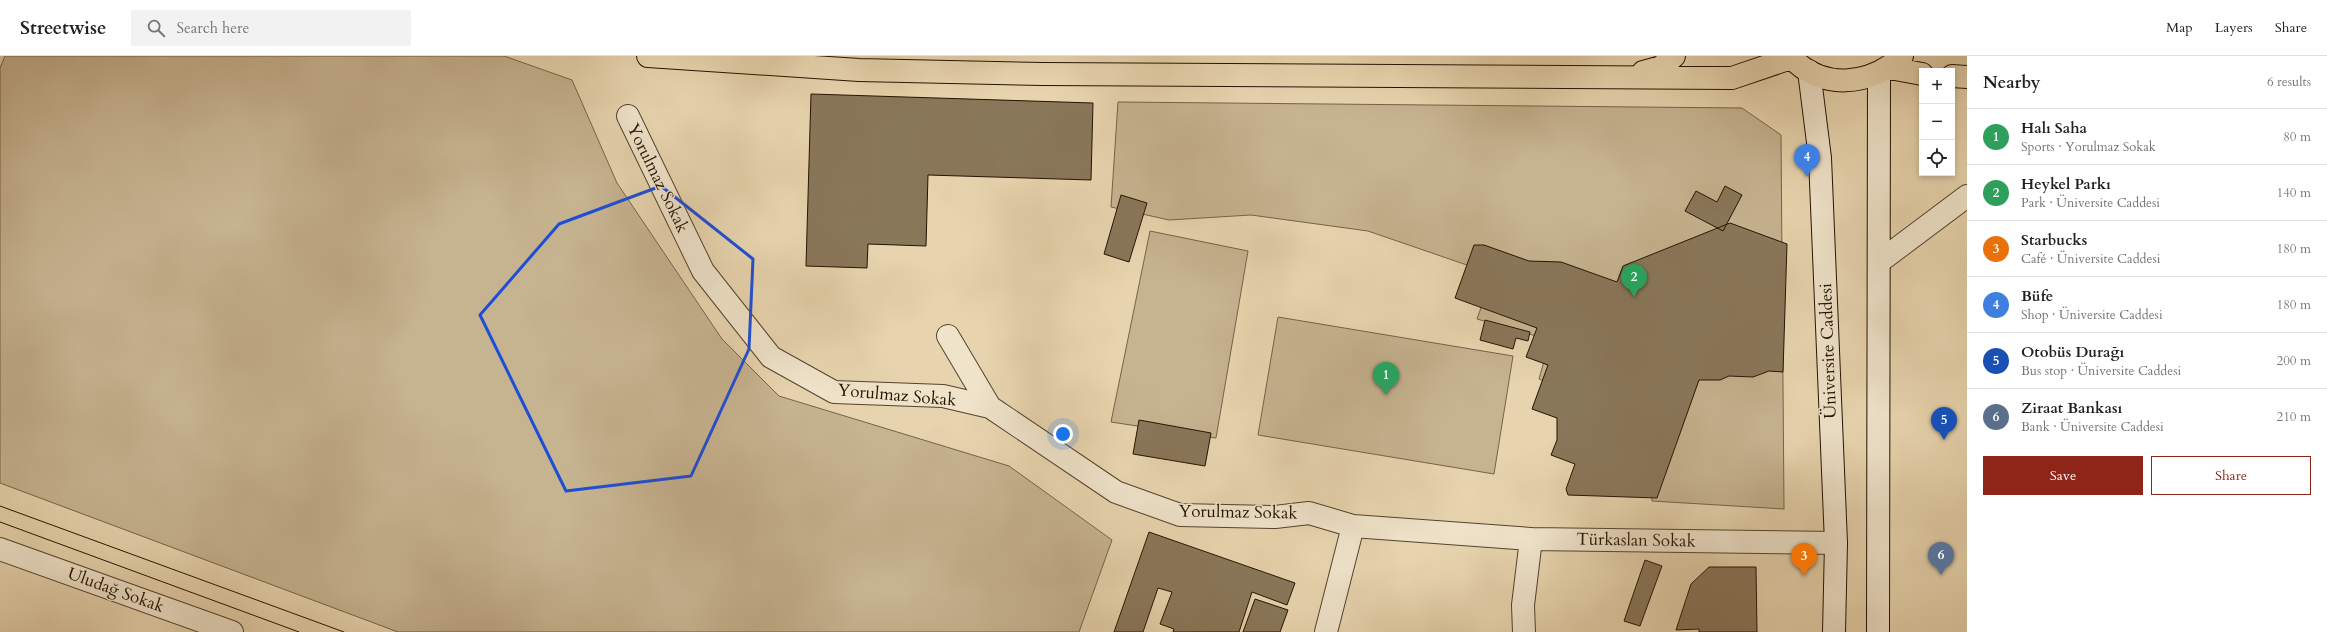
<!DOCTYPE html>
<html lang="en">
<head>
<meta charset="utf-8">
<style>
  :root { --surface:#fff; --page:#f2f2f2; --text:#202124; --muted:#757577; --line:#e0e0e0; --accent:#8f2418 }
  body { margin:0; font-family:Cardo,serif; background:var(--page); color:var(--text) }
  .controls { position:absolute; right:12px; top:12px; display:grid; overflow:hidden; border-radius:0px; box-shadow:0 2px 6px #0003 }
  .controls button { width:36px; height:36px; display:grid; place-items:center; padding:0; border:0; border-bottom:1px solid var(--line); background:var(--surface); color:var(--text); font:20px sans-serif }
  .you { position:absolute; left:1063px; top:378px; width:14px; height:14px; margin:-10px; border:3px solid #fff; border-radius:50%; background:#1a73e8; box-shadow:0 0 0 6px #1a73e833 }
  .badge { display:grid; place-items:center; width:26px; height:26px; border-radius:50%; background:var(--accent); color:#fff; font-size:13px; font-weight:700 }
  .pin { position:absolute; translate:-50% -33px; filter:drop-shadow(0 1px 2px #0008) }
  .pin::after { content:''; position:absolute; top:21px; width:14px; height:12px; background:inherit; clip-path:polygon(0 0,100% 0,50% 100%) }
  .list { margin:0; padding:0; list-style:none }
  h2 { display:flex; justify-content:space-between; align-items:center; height:52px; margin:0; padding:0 16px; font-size:17px }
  h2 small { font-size:13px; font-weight:400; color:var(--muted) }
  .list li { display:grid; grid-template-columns:26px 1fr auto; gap:12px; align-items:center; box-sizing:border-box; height:56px; padding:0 16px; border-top:1px solid var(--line) }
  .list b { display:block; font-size:15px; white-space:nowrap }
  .list p { margin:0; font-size:13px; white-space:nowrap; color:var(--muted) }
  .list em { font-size:13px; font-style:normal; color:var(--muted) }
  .actions { display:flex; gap:8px; padding:12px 16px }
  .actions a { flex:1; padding:9px 0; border:1px solid var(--accent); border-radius:0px; text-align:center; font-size:14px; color:var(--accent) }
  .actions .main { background:var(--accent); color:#fff }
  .icon { flex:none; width:22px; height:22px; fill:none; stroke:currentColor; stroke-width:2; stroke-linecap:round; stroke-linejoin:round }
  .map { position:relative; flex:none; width:1967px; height:576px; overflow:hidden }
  header { display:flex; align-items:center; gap:24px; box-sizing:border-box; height:56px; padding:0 20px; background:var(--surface); border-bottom:1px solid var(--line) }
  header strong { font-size:19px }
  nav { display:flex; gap:22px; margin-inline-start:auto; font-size:14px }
  .search { width:280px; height:36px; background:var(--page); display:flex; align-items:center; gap:10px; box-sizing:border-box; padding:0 14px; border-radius:0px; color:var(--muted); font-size:15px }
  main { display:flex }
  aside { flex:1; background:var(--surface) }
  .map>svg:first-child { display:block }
  .green { fill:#c6b390; stroke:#746348 }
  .building { fill:#89775a; stroke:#231300 }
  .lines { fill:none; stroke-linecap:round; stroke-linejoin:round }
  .street-casing { stroke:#54432c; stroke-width:24 }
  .secondary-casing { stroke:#231300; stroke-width:24 }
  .highway-casing { stroke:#231300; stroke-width:24 }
  .street { stroke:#efe3ca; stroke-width:22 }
  .secondary { stroke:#efe3ca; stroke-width:22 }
  .highway { stroke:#e7d4ae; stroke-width:22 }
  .tram { stroke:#231300; stroke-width:1 }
  .marked { fill:none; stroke:#1d4ed8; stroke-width:3; stroke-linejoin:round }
  .labels { text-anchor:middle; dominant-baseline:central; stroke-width:3; stroke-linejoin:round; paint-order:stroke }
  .street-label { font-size:17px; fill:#231300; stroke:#efe3ca }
</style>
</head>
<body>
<header>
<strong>Streetwise</strong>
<div class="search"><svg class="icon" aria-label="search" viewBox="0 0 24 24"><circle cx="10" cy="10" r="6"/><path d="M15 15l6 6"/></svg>Search here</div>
<nav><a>Map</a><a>Layers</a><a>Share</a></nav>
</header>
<main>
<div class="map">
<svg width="1967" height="576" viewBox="0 0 1967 576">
  <rect width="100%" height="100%" fill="#e7d4ae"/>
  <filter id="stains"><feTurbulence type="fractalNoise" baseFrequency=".005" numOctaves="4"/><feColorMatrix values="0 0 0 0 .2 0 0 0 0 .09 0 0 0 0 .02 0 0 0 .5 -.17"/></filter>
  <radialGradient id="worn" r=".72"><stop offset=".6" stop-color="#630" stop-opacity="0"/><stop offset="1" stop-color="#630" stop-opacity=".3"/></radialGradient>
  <path class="green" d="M 5,0 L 504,0 L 572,24 L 617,127 L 722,283 L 779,340 L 1009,410 L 1112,484 L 1079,576 L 398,576 L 0,427 L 0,12 Z
    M 1118,46 L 1742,52 L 1781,79 L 1784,453 L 1652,445 L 1643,365 L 1539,323 L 1550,284 L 1477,263 L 1493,218 L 1368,175 L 1251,159 L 1169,164 L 1111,151 Z
    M 1150,175 L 1248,195 L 1216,382 L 1111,366 Z
    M 1278,261 L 1513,300 L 1494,418 L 1258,379 Z"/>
  <path class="building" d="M 811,38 L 1093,47 L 1091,124 L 928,119 L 926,190 L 868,188 L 867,212 L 806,210 Z
    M 1725,130 L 1742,139 L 1723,175 L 1685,155 L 1696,135 L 1717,146 Z
    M 1121,139 L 1147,147 L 1129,206 L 1104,198 Z
    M 1730,167 L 1787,188 L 1783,316 L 1769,315 L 1753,321 L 1729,320 L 1720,324 L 1699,324 L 1657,442 L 1568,439 L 1566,433 L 1575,408 L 1551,399 L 1557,384 L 1557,362 L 1532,353 L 1548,309 L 1526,301 L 1537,272 L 1455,242 L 1474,189 L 1484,189 L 1529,205 L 1561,206 L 1617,226 L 1623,210 Z
    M 1485,264 L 1530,276 L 1528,285 L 1516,282 L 1513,293 L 1480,284 Z
    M 1139,364 L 1211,377 L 1205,410 L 1133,398 Z
    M 1149,476 L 1295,527 L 1287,549 L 1252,536 L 1239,576 L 1173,576 L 1174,573 L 1160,568 L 1172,536 L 1158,532 L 1143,576 L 1114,576 Z
    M 1645,504 L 1662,510 L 1640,570 L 1624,565 Z
    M 1709,511 L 1756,511 L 1757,576 L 1699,576 L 1699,573 L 1676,574 L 1691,528 Z
    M 1255,543 L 1288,554 L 1280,576 L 1243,576 Z"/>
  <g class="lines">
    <g class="street-casing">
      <path id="street" d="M 628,60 L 703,215 L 771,301 L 834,336 L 943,340 L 990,351 L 1116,436 L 1180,459 L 1275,461 L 1309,457 L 1353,470 L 1531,483
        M 1879,206 L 1967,140
        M 948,280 L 990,351
        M 0,493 L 232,576
        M 1326,576 L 1353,470
        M 1524,576 L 1523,549 L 1531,483 L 1836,487"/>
    </g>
    <g class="secondary-casing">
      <path id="secondary" d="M 1809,15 L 1820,102 L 1836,487 L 1834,576
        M 1878,576 L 1879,17"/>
    </g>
    <g class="highway-casing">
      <path id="highway" d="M 648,0 L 859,14 L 1043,18 L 1732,22 L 1791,2
        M 1790,0 C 1821,35 1870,30 1902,0
        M 1890,12 L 1922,18
        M 1643,16 L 1661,11 L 1674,0
        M 1952,20 L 1967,21"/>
    </g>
    <use href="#street" class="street"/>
    <use href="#secondary" class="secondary"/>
    <use href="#highway" class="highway"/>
    <path class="tram" d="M 0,450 L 344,576
      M 0,466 L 299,576"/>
  </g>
  <path class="marked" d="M 661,130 L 753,203 L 749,293 L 691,420 L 566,435 L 480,259 L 559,168 Z"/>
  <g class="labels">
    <g class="street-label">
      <text transform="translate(658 122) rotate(64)">Yorulmaz Sokak</text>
      <text transform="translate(1828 295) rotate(-92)">Üniversite Caddesi</text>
      <text transform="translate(897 339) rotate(5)">Yorulmaz Sokak</text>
      <text transform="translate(1238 456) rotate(1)">Yorulmaz Sokak</text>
      <text transform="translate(1636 484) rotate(1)">Türkaslan Sokak</text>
      <text transform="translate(116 534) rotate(20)">Uludağ Sokak</text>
    </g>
  </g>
  <rect width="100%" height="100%" filter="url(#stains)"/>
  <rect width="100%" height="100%" fill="url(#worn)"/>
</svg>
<div class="controls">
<button>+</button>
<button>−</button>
<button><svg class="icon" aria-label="locate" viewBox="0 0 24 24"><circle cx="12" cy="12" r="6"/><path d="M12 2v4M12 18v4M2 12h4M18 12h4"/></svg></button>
</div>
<div class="you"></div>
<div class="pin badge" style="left:1386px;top:339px;background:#2e9e5b">1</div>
<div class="pin badge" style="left:1634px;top:241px;background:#2e9e5b">2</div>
<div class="pin badge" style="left:1804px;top:520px;background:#e8710a">3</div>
<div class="pin badge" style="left:1807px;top:121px;background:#3f7fe0">4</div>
<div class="pin badge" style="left:1944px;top:384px;background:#1a4fb4">5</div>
<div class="pin badge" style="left:1941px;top:519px;background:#5c6f8a">6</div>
</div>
<aside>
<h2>Nearby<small>6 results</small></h2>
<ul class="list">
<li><span class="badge" style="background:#2e9e5b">1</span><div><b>Halı Saha</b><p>Sports · Yorulmaz Sokak</p></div><em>80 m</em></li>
<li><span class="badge" style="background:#2e9e5b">2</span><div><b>Heykel Parkı</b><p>Park · Üniversite Caddesi</p></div><em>140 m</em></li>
<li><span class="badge" style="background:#e8710a">3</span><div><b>Starbucks</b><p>Café · Üniversite Caddesi</p></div><em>180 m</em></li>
<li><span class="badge" style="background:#3f7fe0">4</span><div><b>Büfe</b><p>Shop · Üniversite Caddesi</p></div><em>180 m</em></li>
<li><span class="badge" style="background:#1a4fb4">5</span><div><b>Otobüs Durağı</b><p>Bus stop · Üniversite Caddesi</p></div><em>200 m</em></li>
<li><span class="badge" style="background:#5c6f8a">6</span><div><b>Ziraat Bankası</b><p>Bank · Üniversite Caddesi</p></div><em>210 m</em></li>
</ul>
<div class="actions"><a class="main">Save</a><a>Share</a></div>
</aside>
</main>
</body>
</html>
